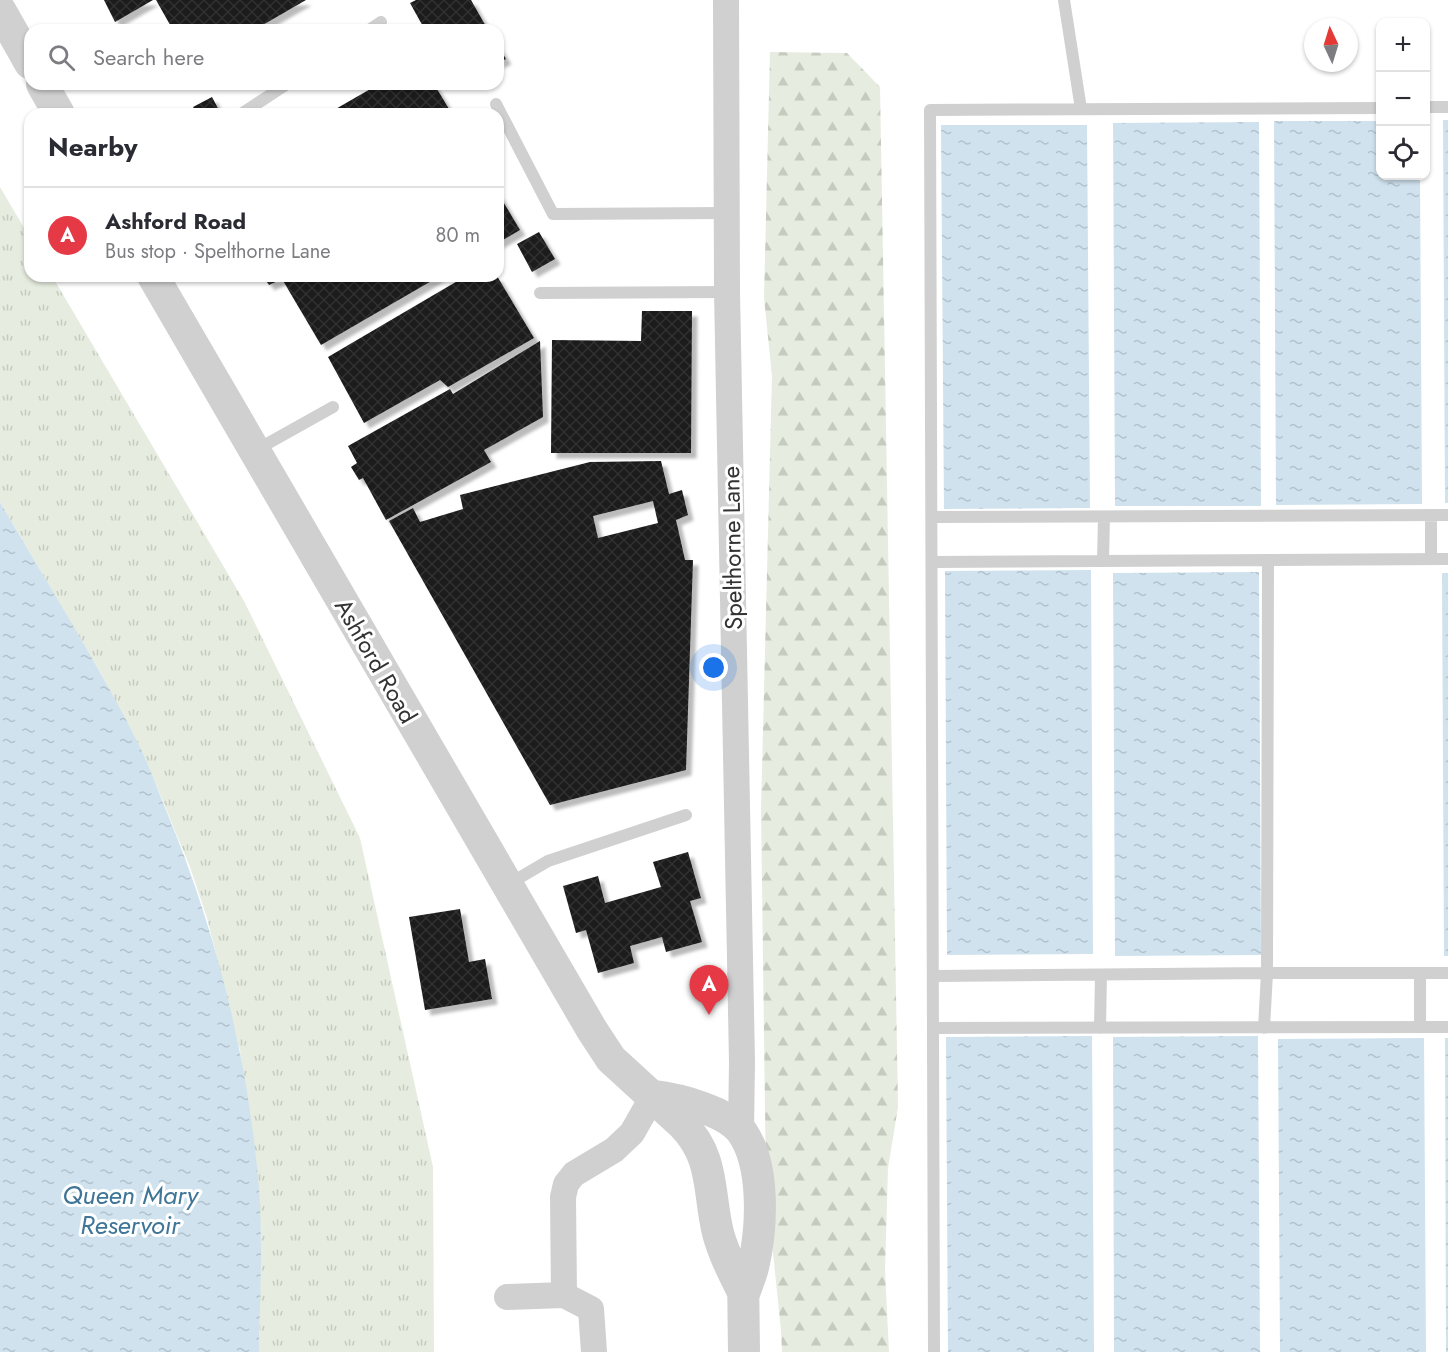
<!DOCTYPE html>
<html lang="en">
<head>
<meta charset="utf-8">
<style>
  :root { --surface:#fff; --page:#f7f7f7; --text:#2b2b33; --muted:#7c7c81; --line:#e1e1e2; --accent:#e63946 }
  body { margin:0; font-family:Jost,sans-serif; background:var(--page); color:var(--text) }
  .controls { position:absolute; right:18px; top:18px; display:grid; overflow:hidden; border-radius:12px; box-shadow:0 2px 4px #0004 }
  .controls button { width:54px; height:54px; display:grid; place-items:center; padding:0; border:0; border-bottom:2px solid var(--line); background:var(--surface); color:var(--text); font:30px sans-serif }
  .compass { position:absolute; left:1304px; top:18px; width:54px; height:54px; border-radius:50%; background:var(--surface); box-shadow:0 2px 4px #0004; rotate:356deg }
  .you { position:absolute; left:714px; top:668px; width:21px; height:21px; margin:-15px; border:4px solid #fff; border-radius:50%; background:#1a73e8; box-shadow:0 0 0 9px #1a73e833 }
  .badge { display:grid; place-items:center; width:39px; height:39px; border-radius:50%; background:var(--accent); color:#fff; font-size:20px; font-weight:700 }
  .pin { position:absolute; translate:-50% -50px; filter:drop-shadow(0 2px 3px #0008) }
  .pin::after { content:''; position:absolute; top:32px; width:21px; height:18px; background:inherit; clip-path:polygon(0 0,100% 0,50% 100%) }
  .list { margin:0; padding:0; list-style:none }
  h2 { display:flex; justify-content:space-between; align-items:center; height:78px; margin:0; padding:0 24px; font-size:26px }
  h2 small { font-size:20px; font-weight:400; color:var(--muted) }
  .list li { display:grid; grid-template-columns:39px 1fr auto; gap:18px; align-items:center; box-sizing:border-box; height:96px; padding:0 24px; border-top:2px solid var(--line) }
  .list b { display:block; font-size:22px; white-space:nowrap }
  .list p { margin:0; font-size:20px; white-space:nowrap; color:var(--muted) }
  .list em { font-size:20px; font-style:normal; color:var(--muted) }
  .icon { flex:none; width:33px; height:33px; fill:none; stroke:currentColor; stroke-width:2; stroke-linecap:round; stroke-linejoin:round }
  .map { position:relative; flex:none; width:1448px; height:1352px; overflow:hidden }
  .search { position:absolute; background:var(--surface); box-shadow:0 2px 4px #0004; left:24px; top:24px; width:480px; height:66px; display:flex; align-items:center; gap:15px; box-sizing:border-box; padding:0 21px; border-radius:18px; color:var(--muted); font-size:22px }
  .panel { position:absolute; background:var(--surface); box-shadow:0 2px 4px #0004; left:24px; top:108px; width:480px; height:174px; border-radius:18px }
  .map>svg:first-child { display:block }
  .grass { fill:url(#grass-tufts) }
  .forest { fill:url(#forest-firs) }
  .water { fill:url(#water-ripples) }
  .building { fill:url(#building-cross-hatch); fill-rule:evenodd; filter:url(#shadow) }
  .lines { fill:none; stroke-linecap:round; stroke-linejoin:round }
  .service { stroke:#d0d0d0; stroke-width:12 }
  .minor { stroke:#d0d0d0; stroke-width:26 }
  .tertiary { stroke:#d0d0d0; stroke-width:32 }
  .labels { text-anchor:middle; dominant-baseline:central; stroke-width:6; stroke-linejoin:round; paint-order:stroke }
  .street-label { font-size:24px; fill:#333; stroke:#fff }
  .water-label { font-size:26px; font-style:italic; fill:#3f7597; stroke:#fff }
</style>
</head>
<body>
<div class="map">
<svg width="1448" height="1352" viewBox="0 0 1448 1352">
  <defs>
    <pattern id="grass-tufts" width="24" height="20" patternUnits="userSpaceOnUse" patternTransform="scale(1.5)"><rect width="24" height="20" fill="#e6ecdf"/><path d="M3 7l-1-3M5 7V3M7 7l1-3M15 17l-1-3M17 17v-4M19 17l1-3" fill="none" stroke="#c6cbc0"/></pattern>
    <pattern id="forest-firs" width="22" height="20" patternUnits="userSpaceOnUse" patternTransform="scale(1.5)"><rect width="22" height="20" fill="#e6ecdf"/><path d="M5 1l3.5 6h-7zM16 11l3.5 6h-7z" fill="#c6cbc0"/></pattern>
    <pattern id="water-ripples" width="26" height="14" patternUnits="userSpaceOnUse" patternTransform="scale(1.5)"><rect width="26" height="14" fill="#cfe2ee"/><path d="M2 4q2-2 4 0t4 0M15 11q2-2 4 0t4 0" fill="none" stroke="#b2c2cd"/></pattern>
    <pattern id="building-cross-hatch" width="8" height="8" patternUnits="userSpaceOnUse" patternTransform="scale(1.5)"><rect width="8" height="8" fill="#1a1a1a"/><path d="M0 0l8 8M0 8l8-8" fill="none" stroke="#333"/></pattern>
    <filter id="shadow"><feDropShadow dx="5.5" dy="5.5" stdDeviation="1.5" flood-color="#0004"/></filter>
  </defs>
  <rect width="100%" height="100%" fill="#fff"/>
  <path class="grass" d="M 0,187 L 30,238 L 30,276 L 52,276 L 244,601 L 360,838 L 433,1167 L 434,1352 L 259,1352 L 261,1240 L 258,1187 L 240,1050 L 207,918 L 190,867 L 143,753 L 100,672 L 0,502 Z"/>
  <path class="forest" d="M 770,52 L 847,53 L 880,87 L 898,1107 L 888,1168 L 885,1271 L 889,1352 L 782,1352 L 781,1330 L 766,1185 L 761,809 L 772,376 L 764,298 Z"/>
  <path class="water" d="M 1443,120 L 1448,120 L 1448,503 L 1445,503 Z
    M 1274,121 L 1380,121 L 1380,176 L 1420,176 L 1422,504 L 1276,505 Z
    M 1259,122 L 1261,506 L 1115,506 L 1113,123 Z
    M 941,125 L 1087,125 L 1090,508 L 944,509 Z
    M 0,502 C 48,585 100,666 142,751 C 151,770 158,791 166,810 C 216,930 248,1058 259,1188 C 263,1243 260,1298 259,1352 L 0,1352 Z
    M 1091,570 L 1093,954 L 947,955 L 945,571 Z
    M 1259,572 L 1261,955 L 1115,956 L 1113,573 Z
    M 1442,573 L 1448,573 L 1448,956 L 1444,956 Z
    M 1092,1036 L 1094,1352 L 948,1352 L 946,1037 Z
    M 1258,1036 L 1260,1352 L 1114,1352 L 1113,1037 Z
    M 1424,1038 L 1426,1352 L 1280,1352 L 1278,1039 Z
    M 1445,1038 L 1448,1038 L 1448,1352 L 1446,1352 Z"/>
  <path class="building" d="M 104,0 L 153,0 L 115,22 Z
    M 156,0 L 306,0 L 254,30 L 173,30 Z
    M 416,0 L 471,0 L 488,30 L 425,30 L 410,3 Z
    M 498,46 L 506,59 L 498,63 Z
    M 379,84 L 434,84 L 452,114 L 327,114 Z
    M 212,97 L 221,114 L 197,114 L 193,107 Z
    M 498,193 L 520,230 L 498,243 Z
    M 539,232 L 555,259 L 532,272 L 517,244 Z
    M 263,276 L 440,276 L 321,345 L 282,279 L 269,285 Z
    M 466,276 L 497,276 L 534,338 L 448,387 L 440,380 L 364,423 L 328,357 Z
    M 642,311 L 692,311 L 691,453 L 551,453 L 552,340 L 641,341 Z
    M 540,341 L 543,417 L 484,450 L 491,462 L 386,520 L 363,478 L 359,480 L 351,467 L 357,463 L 348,446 L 450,389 L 453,394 Z
    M 661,461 L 669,494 L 682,490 L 688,515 L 676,520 L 685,560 L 693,560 L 686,770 L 550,805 L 389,521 L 413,508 L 420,522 L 463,509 L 460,495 L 590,462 ZM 653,501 L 658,523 L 598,538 L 593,516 Z
    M 688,852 L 701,898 L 690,901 L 702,942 L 666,952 L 662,937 L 630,946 L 634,963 L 598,973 L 586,930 L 576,933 L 563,886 L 598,876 L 605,903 L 661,887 L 653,862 Z
    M 460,909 L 469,962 L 485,959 L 492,999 L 425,1010 L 409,917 Z"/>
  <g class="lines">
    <path class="service" d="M 1064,0 L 1081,109
      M 369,30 L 381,22
      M 496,104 L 553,214 L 726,213
      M 1426,107 L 1448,107
      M 241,114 L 287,84
      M 540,293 L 727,292
      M 256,450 L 333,407
      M 932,517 L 1448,515
      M 1431,559 L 1431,515
      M 1103,561 L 1104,517
      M 932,562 L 1448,559
      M 507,885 L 548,861 L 686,815
      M 934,976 L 1267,973 L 1448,973
      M 1420,1027 L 1420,973
      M 934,1028 L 1448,1027
      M 1100,1028 L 1101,975
      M 1264,1028 L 1267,973 L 1268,560
      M 934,1352 L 930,110 L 1380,108"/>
    <path class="minor" d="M 726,0 L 727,292 L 742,1062 L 741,1131
      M 507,1297 L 564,1295
      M 594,1352 L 591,1309 L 564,1295 L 563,1197 L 566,1184 L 574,1174 L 614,1150 L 632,1133 L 653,1096"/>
    <path class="tertiary" d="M 0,10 L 30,63
      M 42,84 L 59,114
      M 153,276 L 592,1030 L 611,1059 L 682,1124 C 715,1157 708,1192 718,1233 C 724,1255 734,1274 744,1294
      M 654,1096 C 678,1099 727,1111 742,1132 C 765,1165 762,1226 754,1263 C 752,1274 747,1284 744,1294
      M 743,1273 L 744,1352"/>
  </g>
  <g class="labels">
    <g class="street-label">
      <text transform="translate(732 548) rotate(-91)">Spelthorne Lane</text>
      <text transform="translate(376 661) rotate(60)">Ashford Road</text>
    </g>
    <g class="water-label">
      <text x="130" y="1195">Queen Mary<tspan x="130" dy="30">Reservoir</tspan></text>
    </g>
  </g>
</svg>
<div class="controls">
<button>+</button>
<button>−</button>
<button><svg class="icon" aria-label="locate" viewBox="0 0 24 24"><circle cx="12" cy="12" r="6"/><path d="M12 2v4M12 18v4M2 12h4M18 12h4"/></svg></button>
</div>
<svg class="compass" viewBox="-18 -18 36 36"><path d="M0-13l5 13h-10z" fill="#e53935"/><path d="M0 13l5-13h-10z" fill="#7c7c81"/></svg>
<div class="you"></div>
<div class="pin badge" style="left:709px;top:1015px">A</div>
<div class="search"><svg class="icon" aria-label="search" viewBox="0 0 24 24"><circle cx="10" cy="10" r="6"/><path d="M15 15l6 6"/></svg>Search here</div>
<section class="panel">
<h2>Nearby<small></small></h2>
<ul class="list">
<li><span class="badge">A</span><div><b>Ashford Road</b><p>Bus stop · Spelthorne Lane</p></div><em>80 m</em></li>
</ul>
</section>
</div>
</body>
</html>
